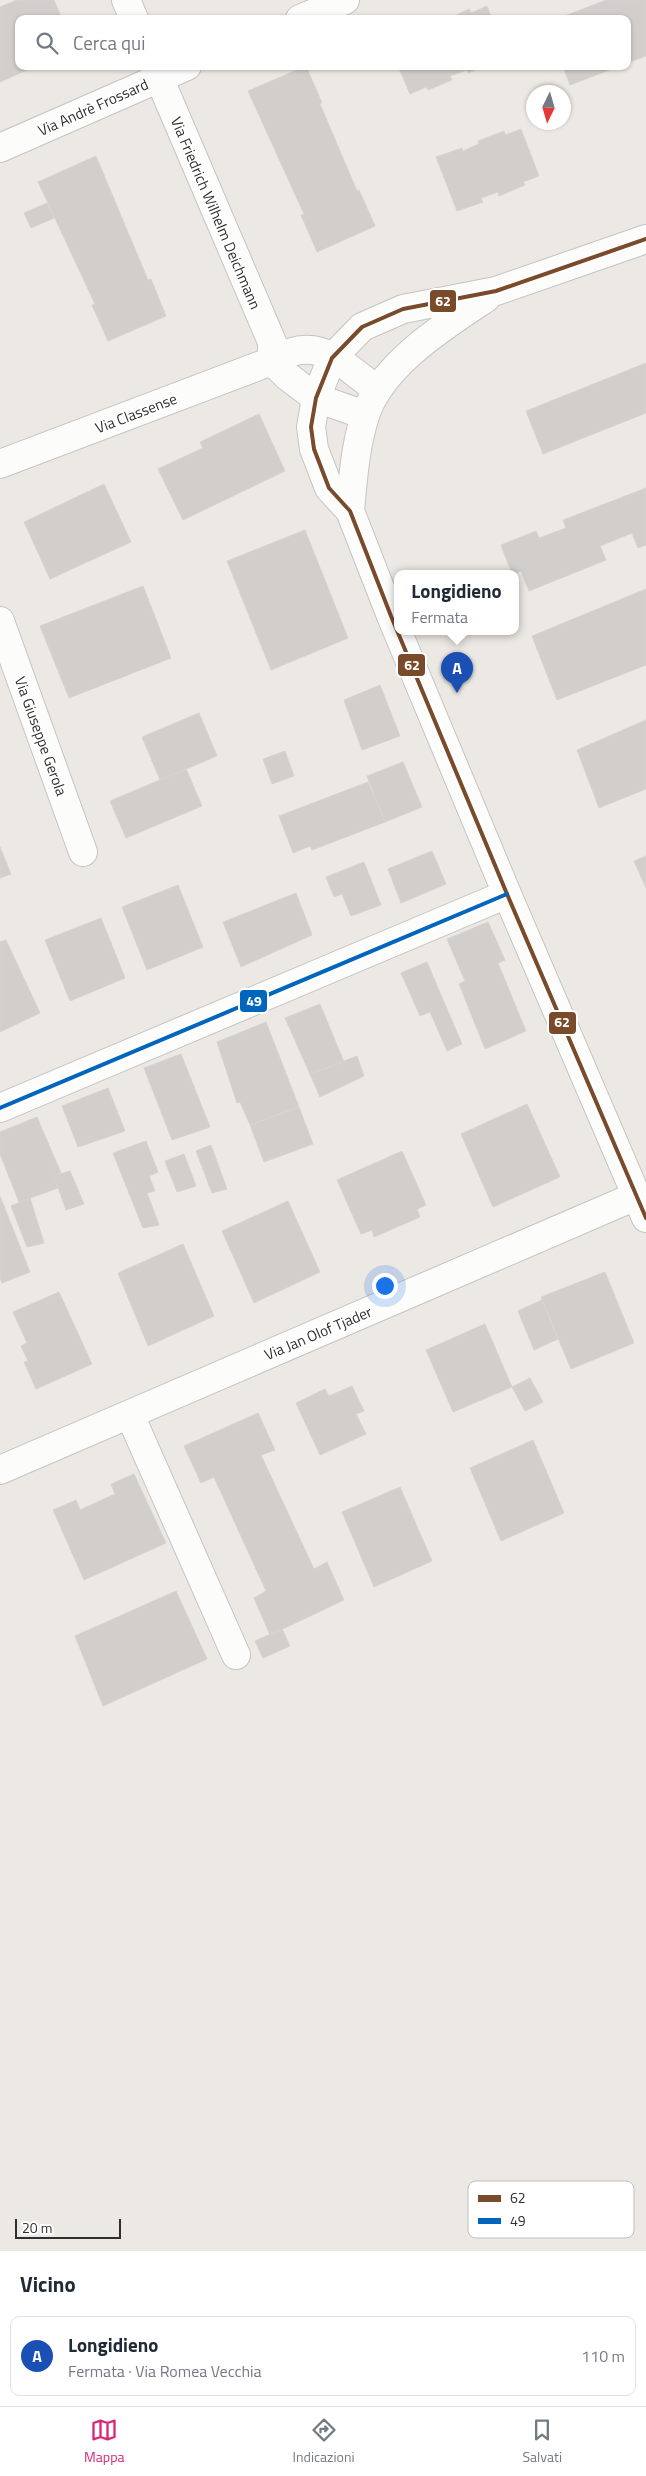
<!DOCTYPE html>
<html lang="it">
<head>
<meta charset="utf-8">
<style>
  :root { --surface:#fff; --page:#f6f6f7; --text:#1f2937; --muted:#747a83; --line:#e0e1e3; --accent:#db2777 }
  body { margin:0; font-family:"Titillium Web",sans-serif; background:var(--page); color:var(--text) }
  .compass { position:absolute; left:526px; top:85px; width:45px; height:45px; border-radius:50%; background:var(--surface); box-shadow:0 1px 4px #0004; rotate:185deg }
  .scale { position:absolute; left:15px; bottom:12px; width:106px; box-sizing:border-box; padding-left:5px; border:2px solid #2e2e2e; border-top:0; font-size:14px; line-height:18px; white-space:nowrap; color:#2e2e2e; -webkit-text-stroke:4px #fff; paint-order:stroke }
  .you { position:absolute; left:384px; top:1285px; width:18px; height:18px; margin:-12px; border:4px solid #fff; border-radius:50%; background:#1a73e8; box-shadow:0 0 0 8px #1a73e833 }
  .badge { display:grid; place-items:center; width:32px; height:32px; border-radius:50%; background:var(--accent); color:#fff; font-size:16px; font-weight:700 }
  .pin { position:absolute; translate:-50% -41px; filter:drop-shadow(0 1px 2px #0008) }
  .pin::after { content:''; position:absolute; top:26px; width:18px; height:15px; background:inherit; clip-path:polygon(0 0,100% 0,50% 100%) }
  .popup { position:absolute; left:394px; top:570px; width:125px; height:65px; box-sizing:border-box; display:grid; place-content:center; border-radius:10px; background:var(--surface); filter:drop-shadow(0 1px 4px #0005); font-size:16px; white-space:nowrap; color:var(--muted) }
  .popup b { font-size:19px; color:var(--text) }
  .popup::after { content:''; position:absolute; left:50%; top:100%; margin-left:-10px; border:10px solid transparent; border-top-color:var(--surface) }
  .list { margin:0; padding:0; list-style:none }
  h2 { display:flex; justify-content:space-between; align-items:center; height:65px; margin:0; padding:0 20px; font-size:21px }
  h2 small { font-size:16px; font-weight:400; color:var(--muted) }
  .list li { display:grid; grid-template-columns:32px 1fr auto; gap:15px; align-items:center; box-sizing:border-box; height:80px; margin:0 10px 10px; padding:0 10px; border:1px solid var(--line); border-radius:10px }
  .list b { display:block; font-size:19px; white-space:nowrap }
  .list p { margin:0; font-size:16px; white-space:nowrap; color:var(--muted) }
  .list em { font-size:16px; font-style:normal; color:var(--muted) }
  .icon { flex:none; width:28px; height:28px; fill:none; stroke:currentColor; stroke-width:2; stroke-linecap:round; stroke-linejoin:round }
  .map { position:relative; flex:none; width:646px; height:2251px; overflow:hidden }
  .search { position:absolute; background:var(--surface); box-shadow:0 1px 4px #0004; left:15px; right:15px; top:15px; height:55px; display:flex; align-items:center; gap:12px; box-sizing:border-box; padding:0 18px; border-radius:10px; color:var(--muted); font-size:19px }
  .sheet { height:155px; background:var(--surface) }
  nav { display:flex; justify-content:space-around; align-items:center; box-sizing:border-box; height:70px; border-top:1px solid var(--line); background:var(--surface); font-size:14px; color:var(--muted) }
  nav a { display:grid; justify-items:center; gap:2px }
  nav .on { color:var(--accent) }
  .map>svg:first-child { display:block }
  .building { fill:#d1cecb; stroke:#d7d4d0 }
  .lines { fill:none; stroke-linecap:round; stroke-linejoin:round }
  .minor-casing { stroke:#c5c4c5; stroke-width:30 }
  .minor { stroke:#fcfcfb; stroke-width:28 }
  .bus-1-casing { stroke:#fff; stroke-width:8 }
  .bus-2-casing { stroke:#fff; stroke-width:8 }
  .bus-1 { stroke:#7a4b2a; stroke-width:4 }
  .bus-2 { stroke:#0065bd; stroke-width:4 }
  .labels { text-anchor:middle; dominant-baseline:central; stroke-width:4; stroke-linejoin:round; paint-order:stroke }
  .street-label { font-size:15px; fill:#2e2e2e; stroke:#fff }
  .key { fill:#fff; stroke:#c0c0c0; stroke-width:1 }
  .key-label { font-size:14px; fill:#2e2e2e }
  .line-badge { stroke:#fff; stroke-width:2 }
  .badge-label { font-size:14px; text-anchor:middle; font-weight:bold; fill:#fff }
</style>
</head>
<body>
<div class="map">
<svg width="646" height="2251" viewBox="0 0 646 2251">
  <rect width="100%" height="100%" fill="#ece8e4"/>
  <path class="building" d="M 17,0 L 54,0 L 62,19 L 19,19 L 19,66 L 36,66 L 0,82 L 0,7 Z
    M 606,0 L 646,0 L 646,56 L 627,63 L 627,19 L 557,19 Z
    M 487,6 L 492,19 L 448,19 L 469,9 L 471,13 Z
    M 306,66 L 322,103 L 320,104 L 357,191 L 359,190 L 375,226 L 317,252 L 301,215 L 304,214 L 248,91 Z
    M 398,66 L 485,66 L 468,73 L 467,70 L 450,76 L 452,80 L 428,90 L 426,87 L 410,94 Z
    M 563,66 L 620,66 L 570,85 Z
    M 521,129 L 539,176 L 523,182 L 525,185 L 499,196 L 498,192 L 481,198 L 483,202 L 457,211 L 436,157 L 462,148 L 463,151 L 479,144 L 478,141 L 504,131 L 505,135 Z
    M 96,156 L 148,280 L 151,279 L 166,316 L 108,341 L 92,305 L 95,304 L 38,182 Z
    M 47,203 L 54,218 L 31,228 L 24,213 Z
    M 646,363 L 646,413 L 543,454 L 526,411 Z
    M 259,414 L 285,471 L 183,520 L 158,469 L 203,448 L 200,442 Z
    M 104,484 L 131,542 L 50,579 L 24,522 Z
    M 646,488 L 646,545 L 638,548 L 632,533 L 600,546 L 606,560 L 529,591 L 521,571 L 512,574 L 501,545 L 536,531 L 539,538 L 566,528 L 563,520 Z
    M 305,530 L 348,638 L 271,670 L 227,561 Z
    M 143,586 L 171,658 L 69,698 L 40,626 Z
    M 646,589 L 646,665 L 557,700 L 532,636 Z
    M 380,685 L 400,736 L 362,750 L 344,700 Z
    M 199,713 L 217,756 L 160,780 L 142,737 Z
    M 646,720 L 646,789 L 599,808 L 577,750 Z
    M 285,751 L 294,776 L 272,784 L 263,759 Z
    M 403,762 L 422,807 L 385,822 L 367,776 Z
    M 186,769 L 202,806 L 126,838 L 110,801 Z
    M 368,782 L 385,822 L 312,850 L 310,846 L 293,853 L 279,816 Z
    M 0,847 L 11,874 L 0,878 Z
    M 432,851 L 446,884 L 401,903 L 388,869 Z
    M 646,856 L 646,888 L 634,861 Z
    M 364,862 L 381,905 L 351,916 L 342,894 L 334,897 L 326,877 Z
    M 178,885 L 203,947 L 147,970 L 122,907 Z
    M 296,893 L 312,935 L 241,967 L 223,922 Z
    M 101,918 L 125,978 L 70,1001 L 45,940 Z
    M 488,922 L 505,960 L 498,963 L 526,1031 L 485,1049 L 459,984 L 465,981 L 447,939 Z
    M 6,940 L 40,1013 L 0,1032 L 0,942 Z
    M 427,962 L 462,1044 L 447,1051 L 430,1012 L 420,1016 L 401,973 Z
    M 320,1004 L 344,1062 L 310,1074 L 285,1018 Z
    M 266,1022 L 299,1107 L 250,1125 L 240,1102 L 237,1103 L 217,1042 Z
    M 181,1054 L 210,1127 L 172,1140 L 144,1068 Z
    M 357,1056 L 364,1076 L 320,1097 L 310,1074 Z
    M 108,1088 L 125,1131 L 78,1147 L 62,1106 Z
    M 527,1104 L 560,1177 L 493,1207 L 461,1134 Z
    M 299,1107 L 313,1144 L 264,1162 L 250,1125 Z
    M 37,1117 L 61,1173 L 54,1176 L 58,1188 L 19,1202 L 0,1154 L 0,1132 Z
    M 146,1141 L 158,1172 L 149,1176 L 155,1191 L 147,1193 L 159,1225 L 143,1228 L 113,1153 Z
    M 211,1145 L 227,1189 L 212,1193 L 196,1151 Z
    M 402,1151 L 426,1205 L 417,1209 L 420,1217 L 374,1237 L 372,1230 L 361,1234 L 337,1180 Z
    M 184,1154 L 196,1186 L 177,1192 L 165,1161 Z
    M 70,1171 L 84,1204 L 66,1210 L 54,1176 Z
    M 0,1196 L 30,1272 L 2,1283 L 0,1278 Z
    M 30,1198 L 44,1243 L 27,1247 L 11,1206 Z
    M 288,1201 L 320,1272 L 254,1303 L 222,1231 Z
    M 183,1244 L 214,1316 L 148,1346 L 118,1273 Z
    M 605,1272 L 634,1343 L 571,1369 L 541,1297 Z
    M 59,1292 L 92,1364 L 36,1389 L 24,1362 L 28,1361 L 21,1346 L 27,1343 L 13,1312 Z
    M 542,1300 L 558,1339 L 534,1350 L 518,1311 Z
    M 485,1324 L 512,1387 L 453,1412 L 426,1350 Z
    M 530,1378 L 543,1402 L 525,1411 L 512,1387 Z
    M 352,1386 L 364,1411 L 356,1414 L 366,1434 L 320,1455 L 296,1403 L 325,1389 L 329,1396 Z
    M 258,1413 L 275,1450 L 261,1455 L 314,1569 L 327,1562 L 344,1600 L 270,1635 L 254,1598 L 266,1591 L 214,1477 L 201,1483 L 184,1446 Z
    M 533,1440 L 564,1513 L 501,1541 L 470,1468 Z
    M 134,1474 L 166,1543 L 84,1580 L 53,1510 L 76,1500 L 80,1510 L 115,1494 L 111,1484 Z
    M 400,1487 L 432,1561 L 374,1587 L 342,1512 Z
    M 176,1591 L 207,1659 L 103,1706 L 75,1636 Z
    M 282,1629 L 290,1646 L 263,1658 L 255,1641 Z"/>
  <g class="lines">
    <g class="minor-casing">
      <path id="minor" d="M 126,0 L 134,19
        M 300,19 L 345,0
        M 154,66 L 272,342 L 272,361
        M 0,148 L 187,66
        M 646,239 L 496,291 L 403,309 L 362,327 L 332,358 L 316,398 L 311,427 L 314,449 L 329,488 L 350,511 L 391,616 L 507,894 L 646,1218
        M 272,361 L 287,376 L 316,398 L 365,415
        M 0,464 L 272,361 C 319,333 339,363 377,389
        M 350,511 C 353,479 355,447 365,416 C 381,365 444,326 486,298
        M 0,621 L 83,852
        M 0,1108 L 507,894
        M 130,1415 L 236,1655
        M 0,1470 L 636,1196"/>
    </g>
    <use href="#minor" class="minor"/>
    <g class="bus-1-casing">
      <path id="bus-1" d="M 646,239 L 496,291 L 403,309 L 362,327 L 332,358 L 316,398 L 311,427 L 314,449 L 329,488 L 350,511 L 391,616 L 507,894 L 646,1218"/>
    </g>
    <g class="bus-2-casing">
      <path id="bus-2" d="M 0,1108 L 507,894"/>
    </g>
    <use href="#bus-1" class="bus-1"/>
    <use href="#bus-2" class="bus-2"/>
  </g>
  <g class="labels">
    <g class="street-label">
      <text transform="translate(93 107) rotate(-24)">Via Andrè Frossard</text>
      <text transform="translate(216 213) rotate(67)">Via Friedrich Wilhelm Deichmann</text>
      <text transform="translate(136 413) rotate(-21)">Via Classense</text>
      <text transform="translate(41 736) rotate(70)">Via Giuseppe Gerola</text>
      <text transform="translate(318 1333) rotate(-23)">Via Jan Olof Tjader</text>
    </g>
  </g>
  <rect x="468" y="2181" width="166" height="57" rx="8" class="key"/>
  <rect x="478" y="2195" width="23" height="7" fill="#7a4b2a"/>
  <rect x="478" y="2218" width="23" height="6" fill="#0065bd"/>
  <g class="key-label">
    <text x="510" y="2203">62</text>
    <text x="510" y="2226">49</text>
  </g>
  <g class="line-badge">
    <rect x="429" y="289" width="28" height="24" rx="5" fill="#7a4b2a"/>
    <rect x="397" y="653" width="29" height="24" rx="5" fill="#7a4b2a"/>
    <rect x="239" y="989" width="29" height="24" rx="5" fill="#0065bd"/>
    <rect x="548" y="1011" width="29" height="24" rx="5" fill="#7a4b2a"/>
  </g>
  <g class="badge-label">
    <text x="443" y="306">62</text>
    <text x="412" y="670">62</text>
    <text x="254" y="1006">49</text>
    <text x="562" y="1027">62</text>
  </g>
</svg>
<svg class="compass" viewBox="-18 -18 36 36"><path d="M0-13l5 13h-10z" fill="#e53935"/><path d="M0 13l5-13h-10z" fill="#747a83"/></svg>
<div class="scale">20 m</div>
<div class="you"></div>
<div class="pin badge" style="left:457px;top:693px;background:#1a4fb4">A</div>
<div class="popup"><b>Longidieno</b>Fermata</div>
<div class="search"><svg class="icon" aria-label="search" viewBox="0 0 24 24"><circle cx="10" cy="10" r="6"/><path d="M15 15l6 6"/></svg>Cerca qui</div>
</div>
<section class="sheet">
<h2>Vicino<small></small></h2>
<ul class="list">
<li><span class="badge" style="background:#1a4fb4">A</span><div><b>Longidieno</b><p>Fermata · Via Romea Vecchia</p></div><em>110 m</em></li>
</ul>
</section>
<nav>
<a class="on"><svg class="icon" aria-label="map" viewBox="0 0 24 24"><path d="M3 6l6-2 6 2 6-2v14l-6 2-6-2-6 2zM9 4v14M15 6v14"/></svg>Mappa</a>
<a><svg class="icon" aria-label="directions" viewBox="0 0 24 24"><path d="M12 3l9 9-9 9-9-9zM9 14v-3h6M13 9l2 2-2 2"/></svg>Indicazioni</a>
<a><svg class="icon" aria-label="saved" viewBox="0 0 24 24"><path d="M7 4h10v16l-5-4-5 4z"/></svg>Salvati</a>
</nav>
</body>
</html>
